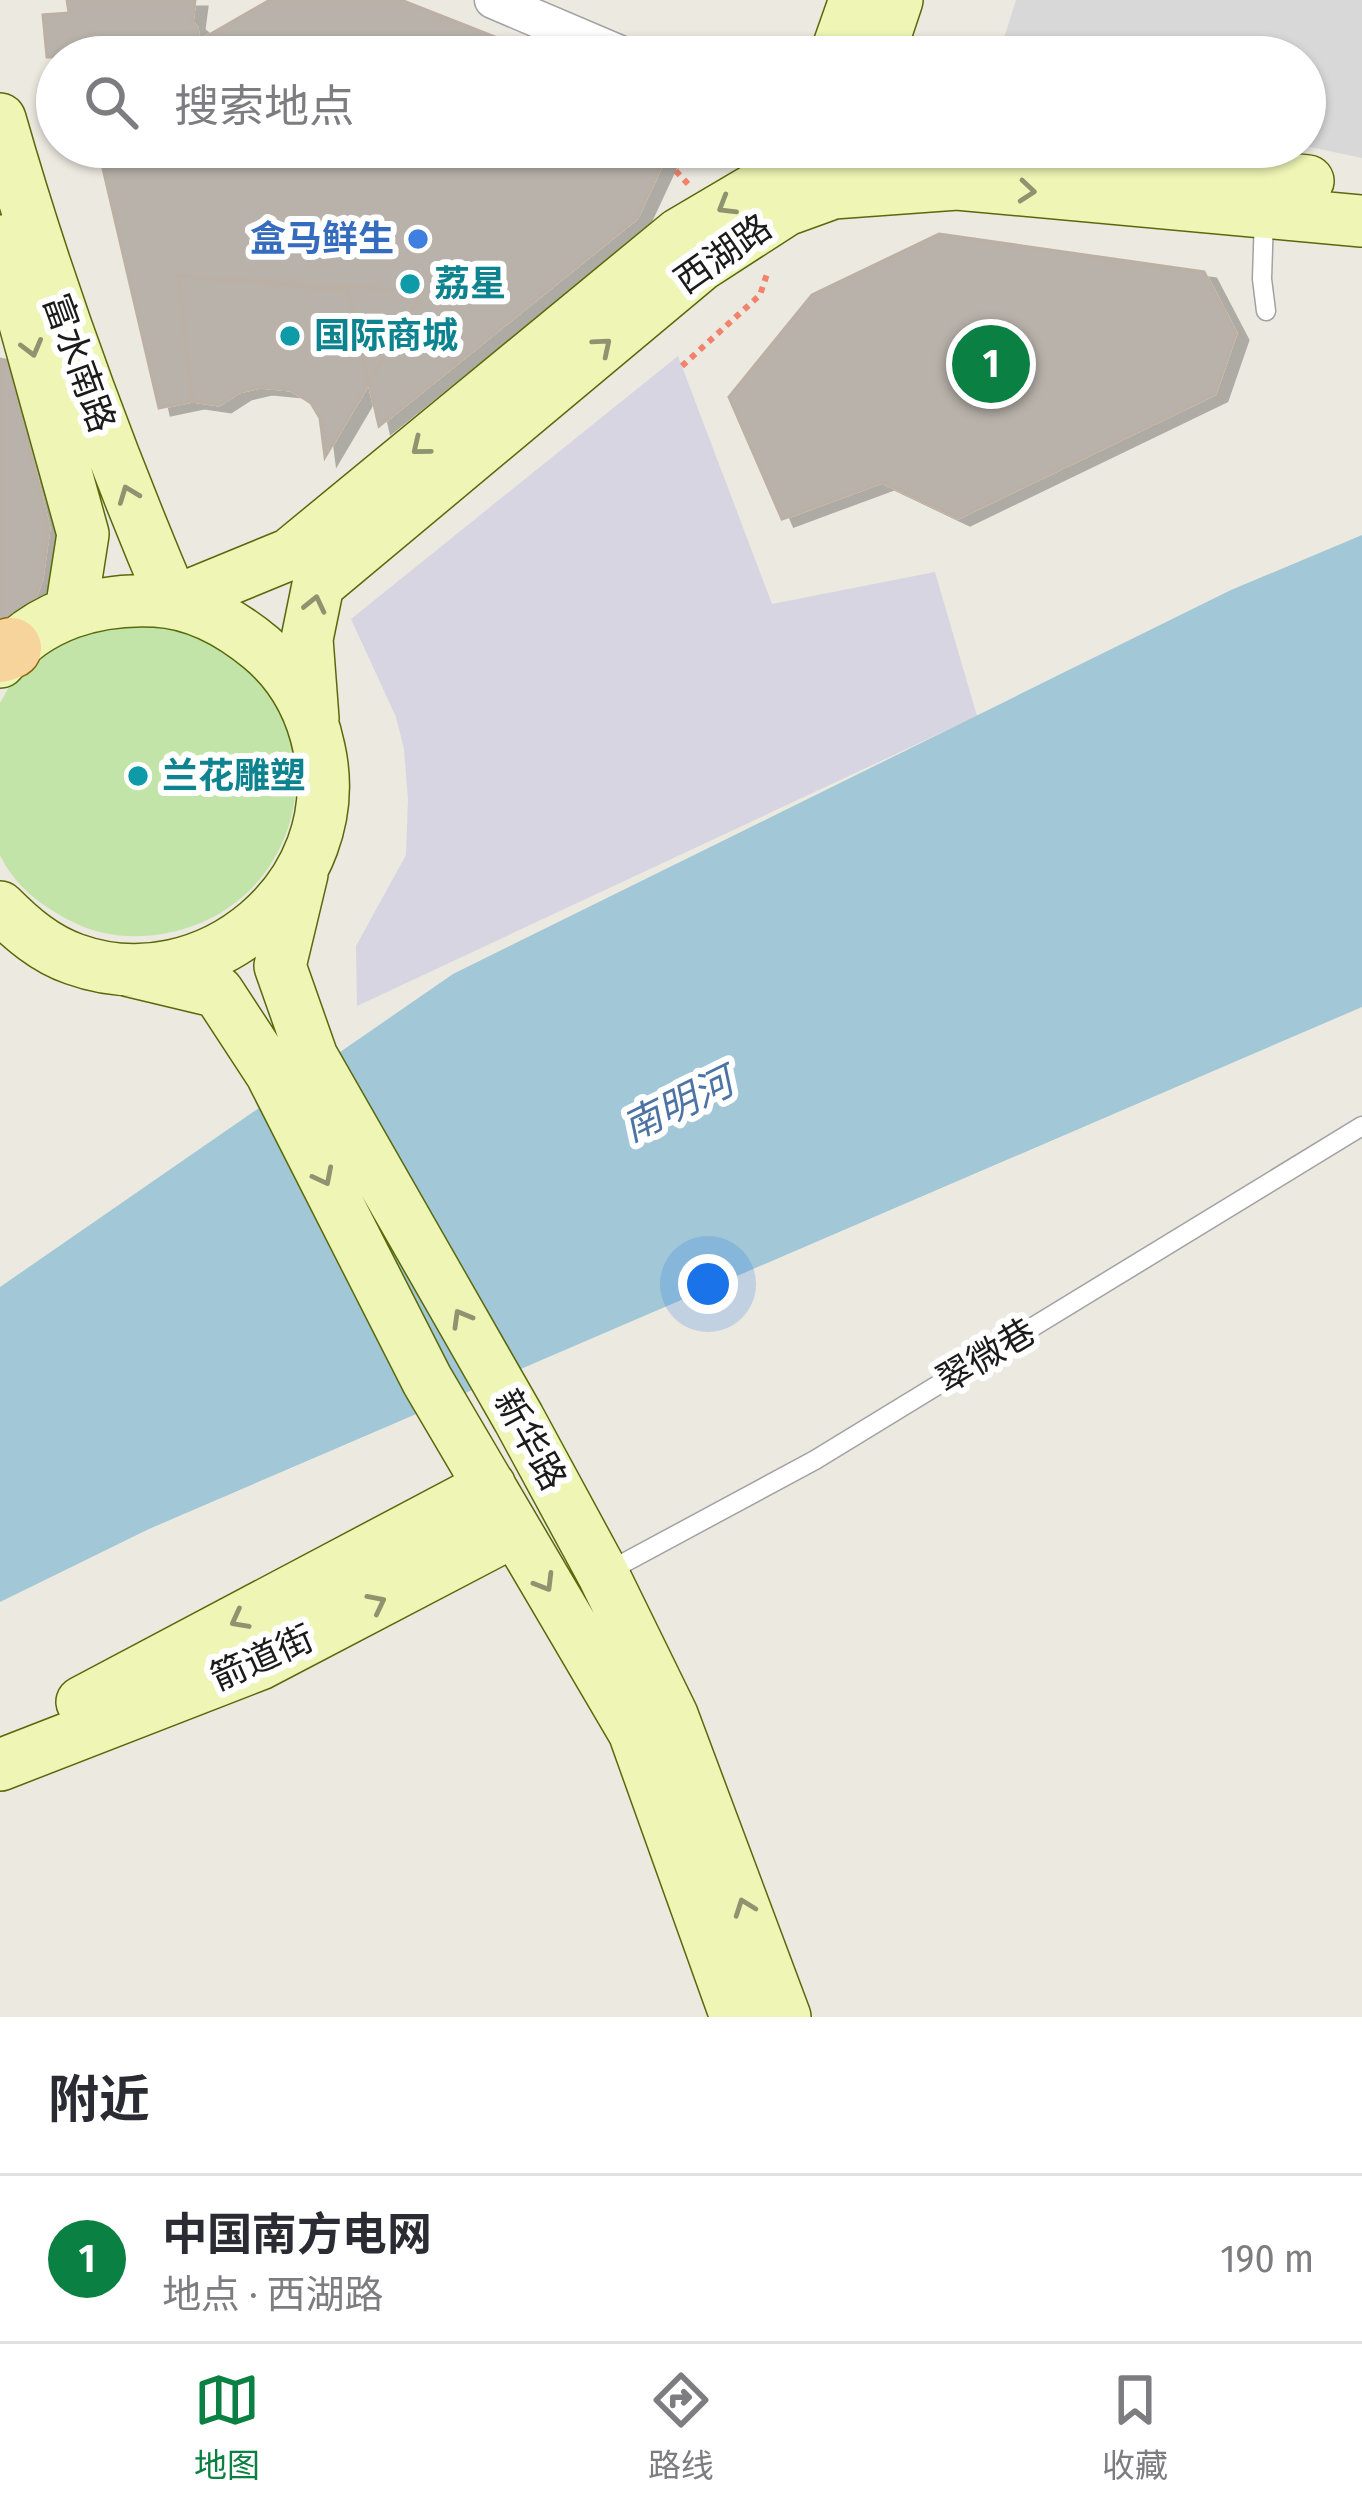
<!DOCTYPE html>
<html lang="zh">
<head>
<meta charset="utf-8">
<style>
  :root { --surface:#fff; --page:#f2f2f3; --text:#2b2b33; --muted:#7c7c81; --line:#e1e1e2; --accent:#0b8043 }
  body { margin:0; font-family:"Fira Sans Condensed","Noto Sans SC",sans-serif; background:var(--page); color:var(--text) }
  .you { position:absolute; left:708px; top:1284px; width:42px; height:42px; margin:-30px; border:9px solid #fff; border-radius:50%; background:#1a73e8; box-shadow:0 0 0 18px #1a73e833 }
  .badge { display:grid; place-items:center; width:78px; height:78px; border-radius:50%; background:var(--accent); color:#fff; font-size:39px; font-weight:700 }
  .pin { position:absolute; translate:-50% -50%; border:6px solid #fff; box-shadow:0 3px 12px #0006 }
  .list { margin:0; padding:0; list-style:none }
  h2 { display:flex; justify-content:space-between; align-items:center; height:156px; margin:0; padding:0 48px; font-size:51px }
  h2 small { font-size:39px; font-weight:400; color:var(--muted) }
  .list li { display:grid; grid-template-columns:78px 1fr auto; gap:36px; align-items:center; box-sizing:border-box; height:168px; padding:0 48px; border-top:3px solid var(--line) }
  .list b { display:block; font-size:45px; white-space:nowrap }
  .list p { margin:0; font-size:39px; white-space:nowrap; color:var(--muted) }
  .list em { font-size:39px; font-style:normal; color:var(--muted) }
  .icon { flex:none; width:66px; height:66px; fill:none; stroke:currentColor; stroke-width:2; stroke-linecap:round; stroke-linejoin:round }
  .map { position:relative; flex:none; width:1362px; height:2017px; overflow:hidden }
  .search { position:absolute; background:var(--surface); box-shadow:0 3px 9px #0004; left:36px; right:36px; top:36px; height:132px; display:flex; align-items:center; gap:30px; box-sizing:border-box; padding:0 42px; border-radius:66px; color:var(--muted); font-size:45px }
  .sheet { height:324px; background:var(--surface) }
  nav { display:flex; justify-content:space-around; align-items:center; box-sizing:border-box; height:168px; border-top:3px solid var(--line); background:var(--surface); font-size:33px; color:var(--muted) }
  nav a { display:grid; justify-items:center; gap:6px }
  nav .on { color:var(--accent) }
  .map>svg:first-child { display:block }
  .residential { fill:#d9d8d8 }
  .grass { fill:#c2e4a8 }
  .plaza { fill:#d6d5e1 }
  .water { fill:#a2c8d8 }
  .building { fill:#b8b2aa; stroke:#bcb0a4; stroke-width:3; filter:url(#shadow) }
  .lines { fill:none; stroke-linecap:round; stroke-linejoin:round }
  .lane-casing { stroke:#a2a2a2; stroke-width:21 }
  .street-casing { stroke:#a2a2a2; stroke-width:39 }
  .secondary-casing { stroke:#59690a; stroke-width:54 }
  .primary-casing { stroke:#896708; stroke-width:63 }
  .path { stroke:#f1826c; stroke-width:6; stroke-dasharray:6 6; stroke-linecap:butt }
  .lane { stroke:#fff; stroke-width:18 }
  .street { stroke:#fff; stroke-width:36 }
  .secondary { stroke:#eef5b5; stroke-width:51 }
  .primary { stroke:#f6d49b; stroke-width:60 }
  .oneway { stroke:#8f9370 }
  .shop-dot { fill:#3f7fe0; stroke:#fff; stroke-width:4.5 }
  .culture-dot { fill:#0f9aa8; stroke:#fff; stroke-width:4.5 }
  .labels { text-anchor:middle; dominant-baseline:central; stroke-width:12; stroke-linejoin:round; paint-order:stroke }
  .shop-label { font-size:36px; font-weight:bold; fill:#366cbe; stroke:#fff; text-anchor:end }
  .street-label { font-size:36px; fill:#1b1b1b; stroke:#fff }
  .culture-label { font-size:36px; font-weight:bold; fill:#0d838f; stroke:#fff; text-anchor:start }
  .water-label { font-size:39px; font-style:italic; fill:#4d73a4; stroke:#fff }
</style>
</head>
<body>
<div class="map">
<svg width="1362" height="2017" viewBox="0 0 1362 2017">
  <defs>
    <filter id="shadow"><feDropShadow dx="12" dy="7" stdDeviation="0" flood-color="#0004"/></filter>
  </defs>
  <rect width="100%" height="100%" fill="#ece9e0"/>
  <path class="residential" d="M 1016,0 L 1362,0 L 1362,158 L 1305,146 L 1305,57 L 998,57 Z"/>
  <path class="grass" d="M 154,621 C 171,625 191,628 207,635 C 347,705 315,909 162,934 C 132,939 100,936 73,922 C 43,907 15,887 0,855 L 0,703 L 14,678 L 53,645 L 100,625 Z"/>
  <path class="plaza" d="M 678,356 L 772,604 L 935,572 L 977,716 L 357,1006 L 356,946 L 406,855 L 408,800 L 404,749 L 396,717 L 351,619 Z"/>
  <path class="water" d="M 1362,535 L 1362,1007 L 149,1529 L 0,1602 L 0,1287 L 453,974 L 1231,590 Z"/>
  <path class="building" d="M 67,0 L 195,0 L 192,23 L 197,27 L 201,54 L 197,57 L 47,57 L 43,15 L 69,13 Z
    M 270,0 L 401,0 L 546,57 L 171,57 Z
    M 98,147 L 670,147 L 637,218 L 379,426 L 348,291 L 178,276 L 192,401 L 159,408 Z
    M 939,234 L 1204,272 L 1236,333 L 1215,394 L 958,518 L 882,482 L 782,519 L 729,397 L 812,295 Z
    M 178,276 L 423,291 L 325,457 L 320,418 L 311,403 L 291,390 L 260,387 L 239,392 L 219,405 L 192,401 Z
    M 0,359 L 9,361 L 49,528 L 42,579 L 33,603 L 0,626 Z"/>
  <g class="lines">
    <g class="lane-casing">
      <path id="lane" d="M 1264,217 L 1262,279 L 1266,311
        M 607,1572 L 815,1460 L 1362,1126"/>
    </g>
    <g class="street-casing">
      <path id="street" d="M 493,0 L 627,57"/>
    </g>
    <g class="secondary-casing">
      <path id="secondary" d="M 835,57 L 855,0
        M 878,57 L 897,0
        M 0,119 C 47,284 106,444 173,602 L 290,554 L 679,234 L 796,165 L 848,149 L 955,147
        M 964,147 L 1308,181
        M 2,241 L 83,534 L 71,611
        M 0,662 C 38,615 97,598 155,601 C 195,603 231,623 261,648 C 292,674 311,709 319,748 C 350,886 206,1007 74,959 C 45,949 22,929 0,907
        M 313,719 L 307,639 L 318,585 L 701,265 L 786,210 L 833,193 L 957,184 L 1362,221
        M 302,874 L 280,966 L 312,1057 L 519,1419 L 603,1574 L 672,1715 L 785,2017
        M 126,970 L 218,992 L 271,1073 L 427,1380 L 634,1732 L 736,2017
        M 82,1702 L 490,1486
        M 0,1765 L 260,1664 L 514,1531"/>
    </g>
    <g class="primary-casing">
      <path id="primary" d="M 0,652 L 11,648"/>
    </g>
    <path class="path" d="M 688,184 L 674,169 L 696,147
      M 682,366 L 760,295 L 767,274"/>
    <use href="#lane" class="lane"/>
    <use href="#street" class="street"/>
    <use href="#secondary" class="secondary"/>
    <use href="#primary" class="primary"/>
  </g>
  <defs><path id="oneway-chevron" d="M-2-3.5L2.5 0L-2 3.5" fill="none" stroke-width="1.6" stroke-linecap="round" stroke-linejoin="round" transform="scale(3)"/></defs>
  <g class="oneway">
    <use href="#oneway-chevron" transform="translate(1027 191) rotate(5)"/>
    <use href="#oneway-chevron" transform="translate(726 206) rotate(149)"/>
    <use href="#oneway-chevron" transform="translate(603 346) rotate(-40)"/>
    <use href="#oneway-chevron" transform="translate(32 348) rotate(75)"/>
    <use href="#oneway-chevron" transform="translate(420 447) rotate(141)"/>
    <use href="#oneway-chevron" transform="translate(128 494) rotate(-111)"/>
    <use href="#oneway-chevron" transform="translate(315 604) rotate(-77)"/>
    <use href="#oneway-chevron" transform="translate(324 1177) rotate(63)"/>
    <use href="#oneway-chevron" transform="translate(461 1318) rotate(-120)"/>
    <use href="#oneway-chevron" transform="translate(545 1583) rotate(59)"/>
    <use href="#oneway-chevron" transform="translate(377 1603) rotate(-27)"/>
    <use href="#oneway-chevron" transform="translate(239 1620) rotate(152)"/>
    <use href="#oneway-chevron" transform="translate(744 1907) rotate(-110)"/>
  </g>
  <circle class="shop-dot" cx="418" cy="239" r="12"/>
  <g class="culture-dot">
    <circle cx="410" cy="284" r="12"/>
    <circle cx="290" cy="336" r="12"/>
    <circle cx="138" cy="776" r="12"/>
  </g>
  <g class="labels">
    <g class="shop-label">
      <text x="394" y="239">盒马鲜生</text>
    </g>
    <g class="street-label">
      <text transform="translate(723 254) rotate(-35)">西湖路</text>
      <text transform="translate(79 363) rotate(70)">富水南路</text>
      <text transform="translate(986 1356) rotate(-31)">翠微巷</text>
      <text transform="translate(530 1440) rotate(61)">新华路</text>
      <text transform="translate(262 1658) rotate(-24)">箭道街</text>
    </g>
    <g class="culture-label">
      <text x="434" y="284">荔星</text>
      <text x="314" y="336">国际商城</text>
      <text x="162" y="776">兰花雕塑</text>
    </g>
    <g class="water-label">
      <text transform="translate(678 1105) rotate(-26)">南明河</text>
    </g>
  </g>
</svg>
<div class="you"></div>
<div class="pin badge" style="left:991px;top:364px">1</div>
<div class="search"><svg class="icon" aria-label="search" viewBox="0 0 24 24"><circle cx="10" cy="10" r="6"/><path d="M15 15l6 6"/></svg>搜索地点</div>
</div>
<section class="sheet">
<h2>附近<small></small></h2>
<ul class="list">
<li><span class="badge">1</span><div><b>中国南方电网</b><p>地点 · 西湖路</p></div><em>190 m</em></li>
</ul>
</section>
<nav>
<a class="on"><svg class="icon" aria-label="map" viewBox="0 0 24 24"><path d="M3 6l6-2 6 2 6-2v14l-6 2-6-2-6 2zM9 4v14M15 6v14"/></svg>地图</a>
<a><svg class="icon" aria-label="directions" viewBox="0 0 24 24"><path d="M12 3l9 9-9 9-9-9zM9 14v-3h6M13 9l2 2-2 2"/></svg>路线</a>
<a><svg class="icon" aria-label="saved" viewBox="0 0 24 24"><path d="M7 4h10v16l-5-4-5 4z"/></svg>收藏</a>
</nav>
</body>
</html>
